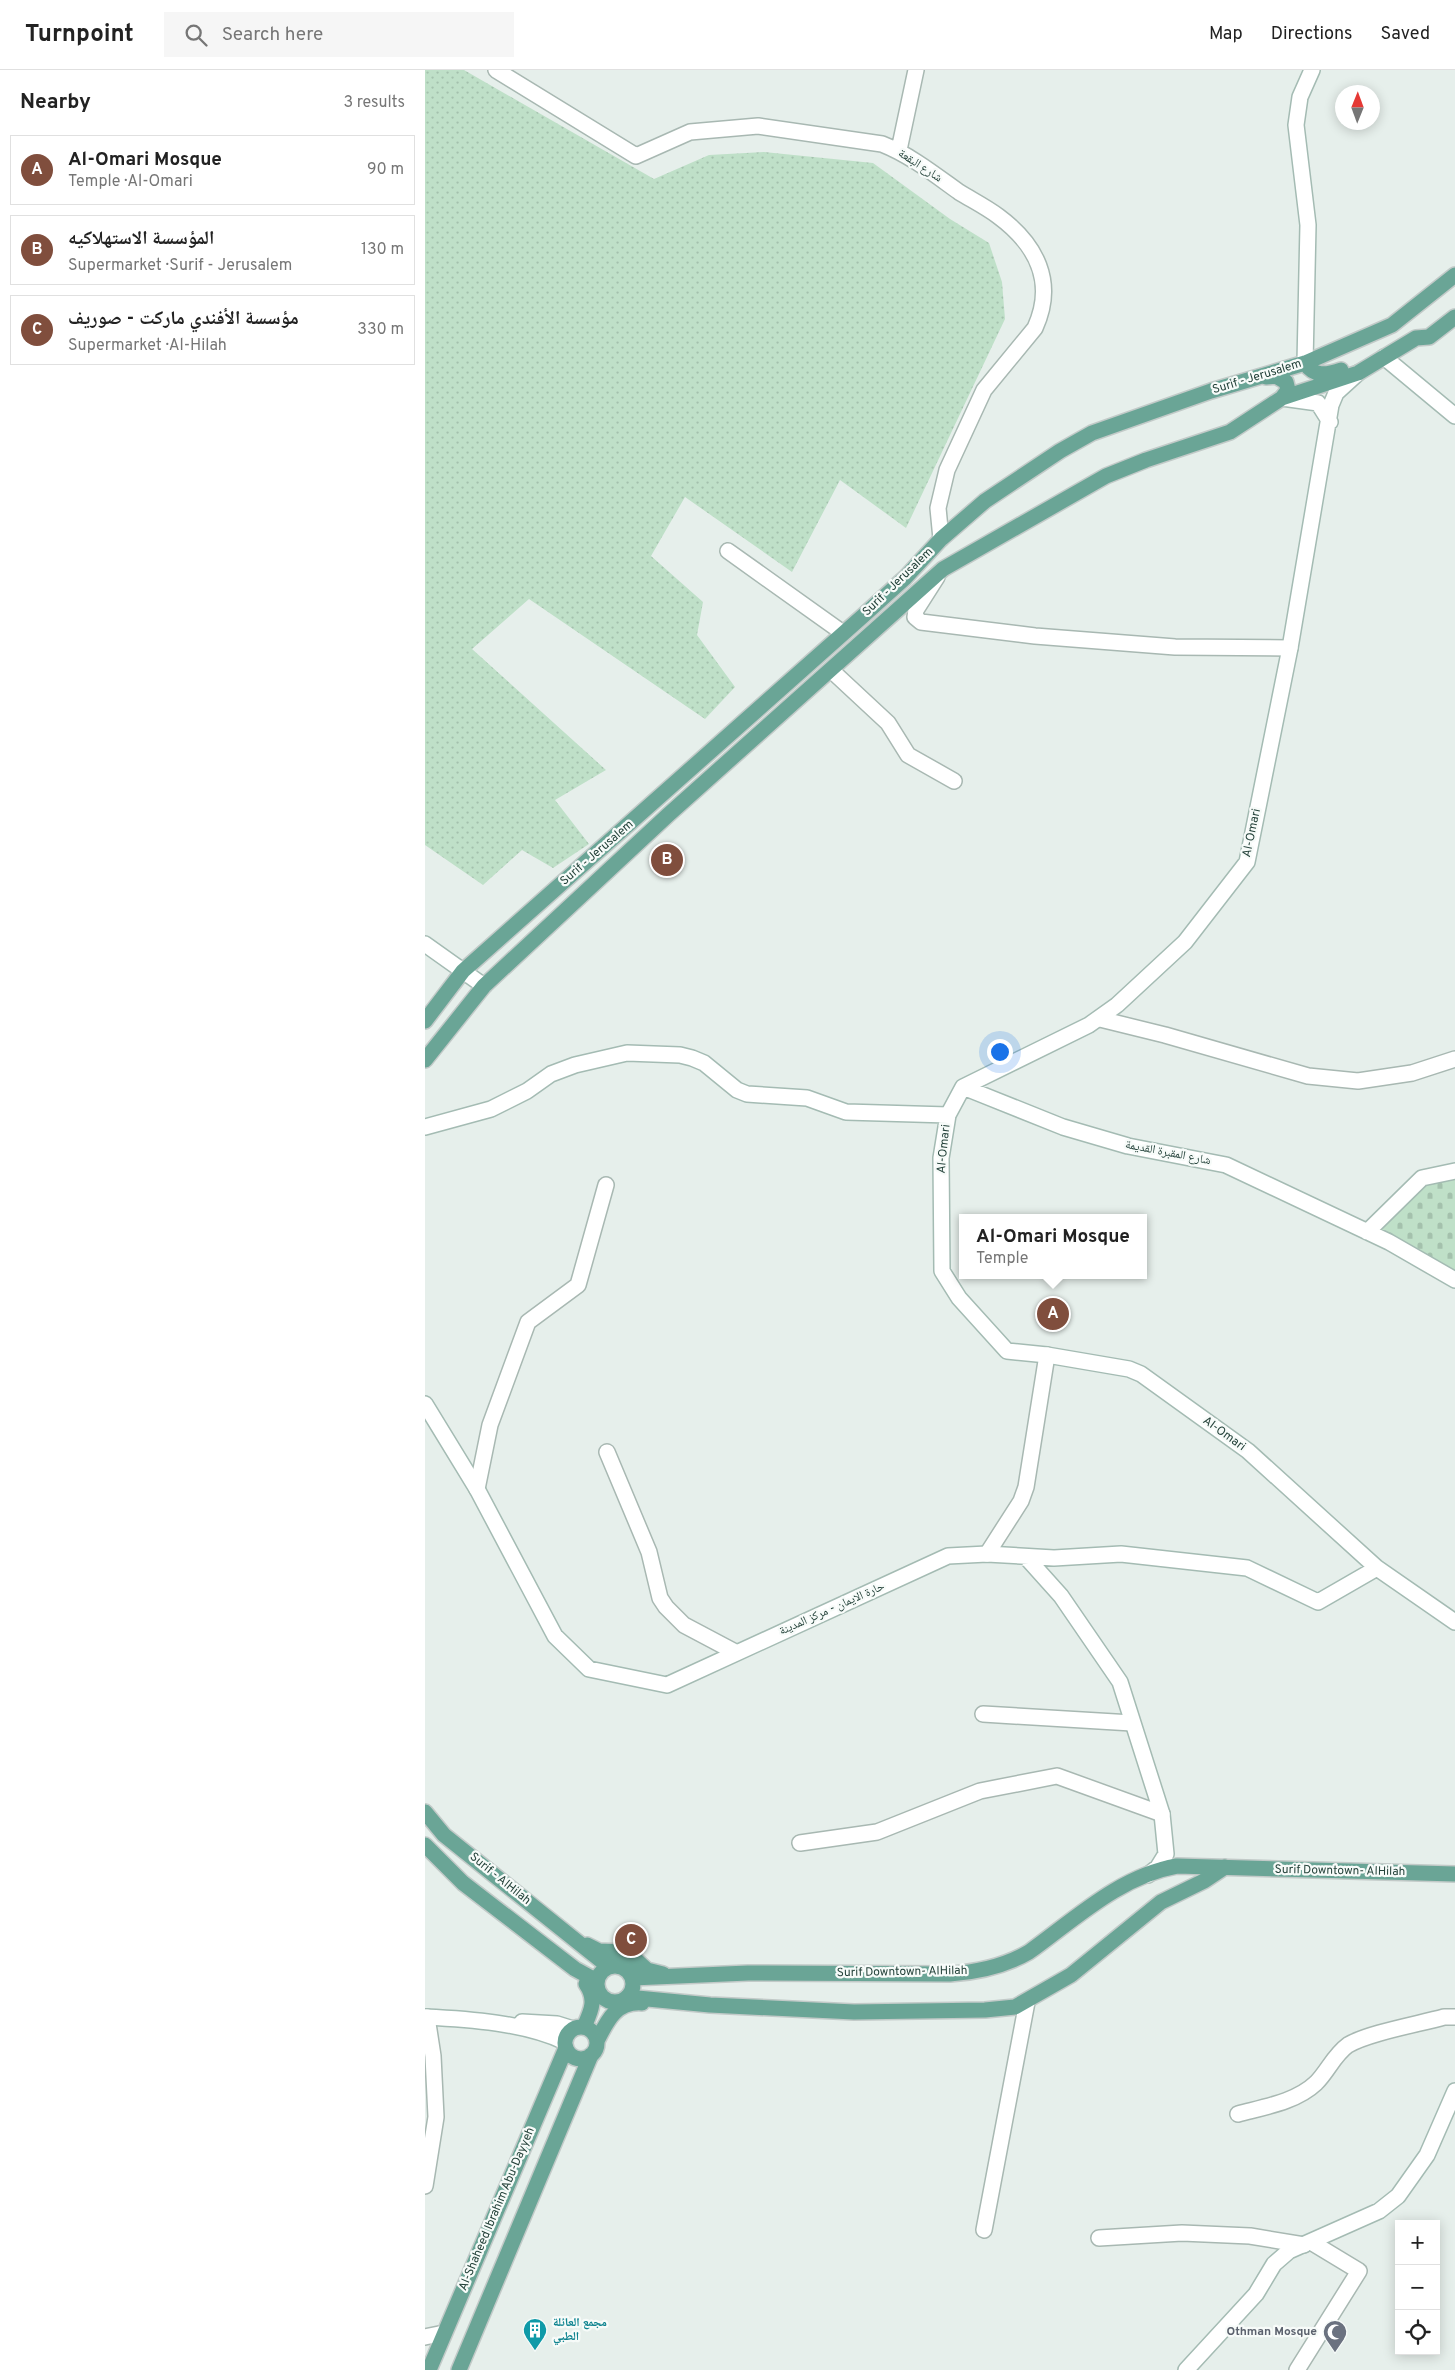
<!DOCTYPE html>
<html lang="en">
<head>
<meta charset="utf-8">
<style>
  :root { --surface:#fff; --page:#f6f6f6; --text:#222; --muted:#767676; --line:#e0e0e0; --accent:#804e3d }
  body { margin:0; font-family:Overpass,"Noto Naskh Arabic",sans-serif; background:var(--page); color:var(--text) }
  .controls { position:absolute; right:15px; bottom:15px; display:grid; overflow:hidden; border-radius:0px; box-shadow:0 2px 12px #0003 }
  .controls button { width:45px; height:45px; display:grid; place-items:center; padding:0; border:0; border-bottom:1px solid var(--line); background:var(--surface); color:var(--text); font:25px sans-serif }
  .compass { position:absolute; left:910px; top:15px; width:45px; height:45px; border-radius:50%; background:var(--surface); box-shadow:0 2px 12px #0003; rotate:1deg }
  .you { position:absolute; left:574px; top:981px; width:18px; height:18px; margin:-12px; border:4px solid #fff; border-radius:50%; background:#1a73e8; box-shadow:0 0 0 8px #1a73e833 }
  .badge { display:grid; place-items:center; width:32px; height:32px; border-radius:50%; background:var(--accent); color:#fff; font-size:16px; font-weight:700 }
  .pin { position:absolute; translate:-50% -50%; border:2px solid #fff; box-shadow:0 1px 5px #0006 }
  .popup { position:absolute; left:534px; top:1144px; width:188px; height:65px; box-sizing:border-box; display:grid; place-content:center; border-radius:0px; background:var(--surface); filter:drop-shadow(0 1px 4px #0005); font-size:16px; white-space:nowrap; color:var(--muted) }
  .popup b { font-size:19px; color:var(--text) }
  .popup::after { content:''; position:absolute; left:50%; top:100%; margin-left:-10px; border:10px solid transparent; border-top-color:var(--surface) }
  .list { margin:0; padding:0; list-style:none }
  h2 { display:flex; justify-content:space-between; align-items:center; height:65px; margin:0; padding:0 20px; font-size:21px }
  h2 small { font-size:16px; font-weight:400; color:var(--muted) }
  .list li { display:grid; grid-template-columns:32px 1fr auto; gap:15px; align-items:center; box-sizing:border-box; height:70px; margin:0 10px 10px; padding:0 10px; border:1px solid var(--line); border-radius:0px }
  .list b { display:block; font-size:19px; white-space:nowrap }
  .list p { margin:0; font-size:16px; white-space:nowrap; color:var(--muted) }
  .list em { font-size:16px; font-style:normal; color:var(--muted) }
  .icon { flex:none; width:28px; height:28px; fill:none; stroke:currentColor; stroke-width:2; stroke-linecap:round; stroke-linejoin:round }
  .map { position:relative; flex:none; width:1030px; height:2300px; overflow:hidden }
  header { display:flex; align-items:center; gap:30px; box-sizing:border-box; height:70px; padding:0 25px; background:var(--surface); border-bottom:1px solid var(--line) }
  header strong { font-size:24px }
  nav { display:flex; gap:28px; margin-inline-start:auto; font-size:18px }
  .search { width:350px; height:45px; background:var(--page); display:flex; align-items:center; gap:12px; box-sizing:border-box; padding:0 18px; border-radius:0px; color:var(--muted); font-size:19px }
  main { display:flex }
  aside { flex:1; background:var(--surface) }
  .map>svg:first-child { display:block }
  .grass { fill:url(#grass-dots) }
  .cemetery { fill:url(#cemetery-stones) }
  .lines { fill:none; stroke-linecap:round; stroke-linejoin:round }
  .street-casing { stroke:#a8b8b2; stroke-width:18 }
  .secondary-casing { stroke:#a4bbb3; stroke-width:18 }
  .primary-casing { stroke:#c2cac8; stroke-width:18 }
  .street { stroke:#fff; stroke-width:15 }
  .secondary { stroke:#fff; stroke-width:15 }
  .primary { stroke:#6aa596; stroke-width:15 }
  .labels { text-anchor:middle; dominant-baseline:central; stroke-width:4.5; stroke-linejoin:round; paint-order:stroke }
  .street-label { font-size:12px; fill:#24423a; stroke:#f7fbf9 }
  .culture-label { font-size:12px; font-weight:bold; fill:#0d838f; stroke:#f7fbf9; text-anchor:start }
  .worship-label { font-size:12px; font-weight:bold; fill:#5b616d; stroke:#f7fbf9; text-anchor:end }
</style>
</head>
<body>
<header>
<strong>Turnpoint</strong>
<div class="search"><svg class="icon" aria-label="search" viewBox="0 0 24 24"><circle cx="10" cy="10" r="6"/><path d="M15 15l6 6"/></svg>Search here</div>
<nav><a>Map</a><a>Directions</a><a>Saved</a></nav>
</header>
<main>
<aside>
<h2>Nearby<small>3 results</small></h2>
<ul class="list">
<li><span class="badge">A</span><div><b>Al-Omari Mosque</b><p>Temple · Al-Omari</p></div><em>90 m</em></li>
<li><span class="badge">B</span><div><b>المؤسسة الاستهلاكيه</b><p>Supermarket · Surif - Jerusalem</p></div><em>130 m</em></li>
<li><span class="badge">C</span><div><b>مؤسسة الأفندي ماركت - صوريف</b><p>Supermarket · Al-Hilah</p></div><em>330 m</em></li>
</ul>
</aside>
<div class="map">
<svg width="1030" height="2300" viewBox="0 0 1030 2300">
  <defs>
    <pattern id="grass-dots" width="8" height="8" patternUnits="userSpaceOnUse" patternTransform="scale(1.25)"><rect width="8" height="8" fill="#bfe0c8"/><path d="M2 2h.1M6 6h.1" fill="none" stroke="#a4c1ad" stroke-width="1.8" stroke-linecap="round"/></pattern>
    <pattern id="cemetery-stones" width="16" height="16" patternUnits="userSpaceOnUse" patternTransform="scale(1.25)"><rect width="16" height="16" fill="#bfe0c8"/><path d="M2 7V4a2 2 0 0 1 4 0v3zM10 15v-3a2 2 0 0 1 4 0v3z" fill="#a4c1ad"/></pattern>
  </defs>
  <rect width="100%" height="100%" fill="#e6efeb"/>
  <path class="grass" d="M 0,0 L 39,0 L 229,109 L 284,85 L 339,82 L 448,93 L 525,149 L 564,173 L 577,212 L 580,249 L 481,458 L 415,410 L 367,502 L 260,427 L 226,486 L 278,532 L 272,565 L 310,617 L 280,649 L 104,529 L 47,579 L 181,700 L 130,730 L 164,774 L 128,798 L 97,780 L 58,815 L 0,775 Z"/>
  <path class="cemetery" d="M 1030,1108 L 1030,1209 L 944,1169 L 999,1114 Z"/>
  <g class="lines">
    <g class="street-casing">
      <path id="street" d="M 71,0 L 211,86 L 265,62 L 333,56 L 457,74 C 485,85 509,104 534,122 C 547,130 561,137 573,146 C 611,174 631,212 610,258 L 559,320 L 522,400 L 513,438 L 516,469
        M 474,80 L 491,0
        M 303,481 L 418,563
        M 512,507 L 491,540 L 490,547 L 496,552 L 610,566 L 750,577 L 865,578
        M 406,600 L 463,653 L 483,685 L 529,711
        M 675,949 L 740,965 L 883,1006 L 933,1011 L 987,1003 L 1030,989
        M 182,1382 L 224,1482 L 235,1528 L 241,1537 L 259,1555 L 310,1582
        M 52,1419 L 65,1355 L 103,1252 L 153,1215 L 181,1115
        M 562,1484 L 596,1431 L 601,1417 L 622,1285
        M 558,1644 L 707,1653
        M 375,1773 L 452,1762 L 555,1721 L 632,1706 L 737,1744
        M 813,2044 C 839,2037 871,2032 891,2013 C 903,2001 909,1985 923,1975 C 943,1963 994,1954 1019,1947 L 1030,1947
        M 0,2116 L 11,2047 L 8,1986 L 2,1947
        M 559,2160 L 602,1932
        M 674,2168 L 757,2163 L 825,2166 L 879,2175
        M 0,2267 L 19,2263
        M 872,2300 L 934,2201 L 886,2172"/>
    </g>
    <g class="secondary-casing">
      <path id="secondary" d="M 959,287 L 1030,346
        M 880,293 L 883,155 L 871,55 L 875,27 L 887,0
        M 933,303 L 911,323 L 906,335 L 865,578 L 822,792 L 760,872 L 692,935 L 664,955 L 538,1017 L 523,1045 L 516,1088 L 517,1201 L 534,1228 L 582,1281 L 622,1285 L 704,1299 L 716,1304 L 823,1381 L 952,1498 L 1030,1552
        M 857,328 L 893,333 L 905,352
        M 0,874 L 59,916
        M 538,1017 L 638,1057 L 703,1076 L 801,1095 L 964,1172 L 1030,1210
        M 0,1057 L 66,1039 L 102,1021 L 126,1004 L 150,995 L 202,983 L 255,985 L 267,988 L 279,993 L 312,1020 L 322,1024 L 382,1028 L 421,1042 L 523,1045
        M 942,1162 L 997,1108 L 1030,1101
        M 0,1334 L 52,1419 L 130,1566 L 164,1599 L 242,1615 L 523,1486 L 562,1484 L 629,1488 L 696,1484 L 822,1498 L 893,1532 L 952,1498
        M 601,1487 L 636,1526 L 695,1612 L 737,1744 L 741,1784 L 733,1797 L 723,1805
        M 0,1947 C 43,1949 101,1953 140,1972
        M 97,1952 L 132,1954 L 148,1959
        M 761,2300 L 831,2224 L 849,2194 L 864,2181 L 954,2141 L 973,2126 L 1002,2085 L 1030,2021"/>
    </g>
    <g class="primary-casing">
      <path id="primary" d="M 880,293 C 889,307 901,305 916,300
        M 841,307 L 851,306 L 861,312 L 863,320 L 857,328
        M 0,951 L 38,901 L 438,546 L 480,508 L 516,469 L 560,431 L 635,381 L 667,363 L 786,321 L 880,293 L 967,255 L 1030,205
        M 0,990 L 59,916 L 243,745 L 518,499 L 681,406 L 721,390 L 805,362 L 857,328 L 933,303 L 991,268 L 1004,267 L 1030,247
        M 0,1742 L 19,1765 L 184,1897
        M 0,1775 L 38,1813 L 150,1899 L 172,1911
        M 162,1875 L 174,1881 L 198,1882 L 208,1887 L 222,1900 L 238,1904
        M172 1914a18 18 0 1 1 36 0a18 18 0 1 1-36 0Z
        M 207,1908 L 323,1903 L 525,1904 C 553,1902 580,1896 604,1882 C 650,1849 695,1806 752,1796 L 1030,1804
        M 202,1927 L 285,1935 L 429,1942 L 560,1940 L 590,1937 L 646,1905 L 736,1832 L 779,1811 L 800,1797
        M 159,1957 C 166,1941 172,1930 161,1914
        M140 1973a16 16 0 1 1 32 0a16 16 0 1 1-32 0Z
        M 172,1971 C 182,1951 191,1931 217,1933
        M 4,2300 L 141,1978
        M 34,2300 L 166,1985"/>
    </g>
    <use href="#street" class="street"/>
    <use href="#secondary" class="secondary"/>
    <use href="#primary" class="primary"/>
  </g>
  <defs>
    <g id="building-pin" transform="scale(1.25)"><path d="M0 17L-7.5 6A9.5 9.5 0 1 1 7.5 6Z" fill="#0f9aa8" stroke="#f7fbf9"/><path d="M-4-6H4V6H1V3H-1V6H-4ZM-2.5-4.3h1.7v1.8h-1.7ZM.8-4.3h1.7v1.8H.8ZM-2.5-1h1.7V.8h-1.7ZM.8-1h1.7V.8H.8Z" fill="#fff"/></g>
    <g id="mosque-pin" transform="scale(1.25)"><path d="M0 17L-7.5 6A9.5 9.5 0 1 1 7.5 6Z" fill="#6b7280" stroke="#f7fbf9"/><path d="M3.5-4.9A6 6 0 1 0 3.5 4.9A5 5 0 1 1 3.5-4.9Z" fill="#fff"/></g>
  </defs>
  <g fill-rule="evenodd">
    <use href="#building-pin" x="110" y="2260"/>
    <use href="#mosque-pin" x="910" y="2262"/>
  </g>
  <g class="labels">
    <g class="street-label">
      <text transform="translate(495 96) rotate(33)">شارع البقعة</text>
      <text transform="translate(832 307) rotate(-17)">Surif - Jerusalem</text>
      <text transform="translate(473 512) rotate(-44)">Surif - Jerusalem</text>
      <text transform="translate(827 763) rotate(-78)">Al-Omari</text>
      <text transform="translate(172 783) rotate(-41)">Surif - Jerusalem</text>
      <text transform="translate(519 1079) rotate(-84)">Al-Omari</text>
      <text transform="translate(743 1083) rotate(11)">شارع المقبرة القديمة</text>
      <text transform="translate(799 1364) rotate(36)">Al-Omari</text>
      <text transform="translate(407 1539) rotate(-24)">حارة الايمان - مركز المدينة</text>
      <text transform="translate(915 1801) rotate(1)">Surif Downtown- AlHilah</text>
      <text transform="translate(75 1809) rotate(39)">Surif - AlHilah</text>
      <text transform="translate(477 1902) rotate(-1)">Surif Downtown- AlHilah</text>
      <text transform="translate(72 2139) rotate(-67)">Al-Shaheed Ibrahim Abu-Dayyeh</text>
    </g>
    <g class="culture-label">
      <text x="128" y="2253">مجمع العائلة<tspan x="128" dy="14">الطبي</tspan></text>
    </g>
    <g class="worship-label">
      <text x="892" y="2262">Othman Mosque</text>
    </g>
  </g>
</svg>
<div class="controls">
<button>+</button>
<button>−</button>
<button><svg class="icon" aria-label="locate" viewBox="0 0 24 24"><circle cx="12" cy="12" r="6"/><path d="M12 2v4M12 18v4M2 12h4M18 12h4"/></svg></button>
</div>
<svg class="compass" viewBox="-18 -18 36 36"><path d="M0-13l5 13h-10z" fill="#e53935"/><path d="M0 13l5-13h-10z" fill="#767676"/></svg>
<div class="you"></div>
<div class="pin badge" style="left:628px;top:1244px">A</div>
<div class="popup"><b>Al-Omari Mosque</b>Temple</div>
<div class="pin badge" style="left:242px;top:790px">B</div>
<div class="pin badge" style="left:206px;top:1870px">C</div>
</div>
</main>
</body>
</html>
